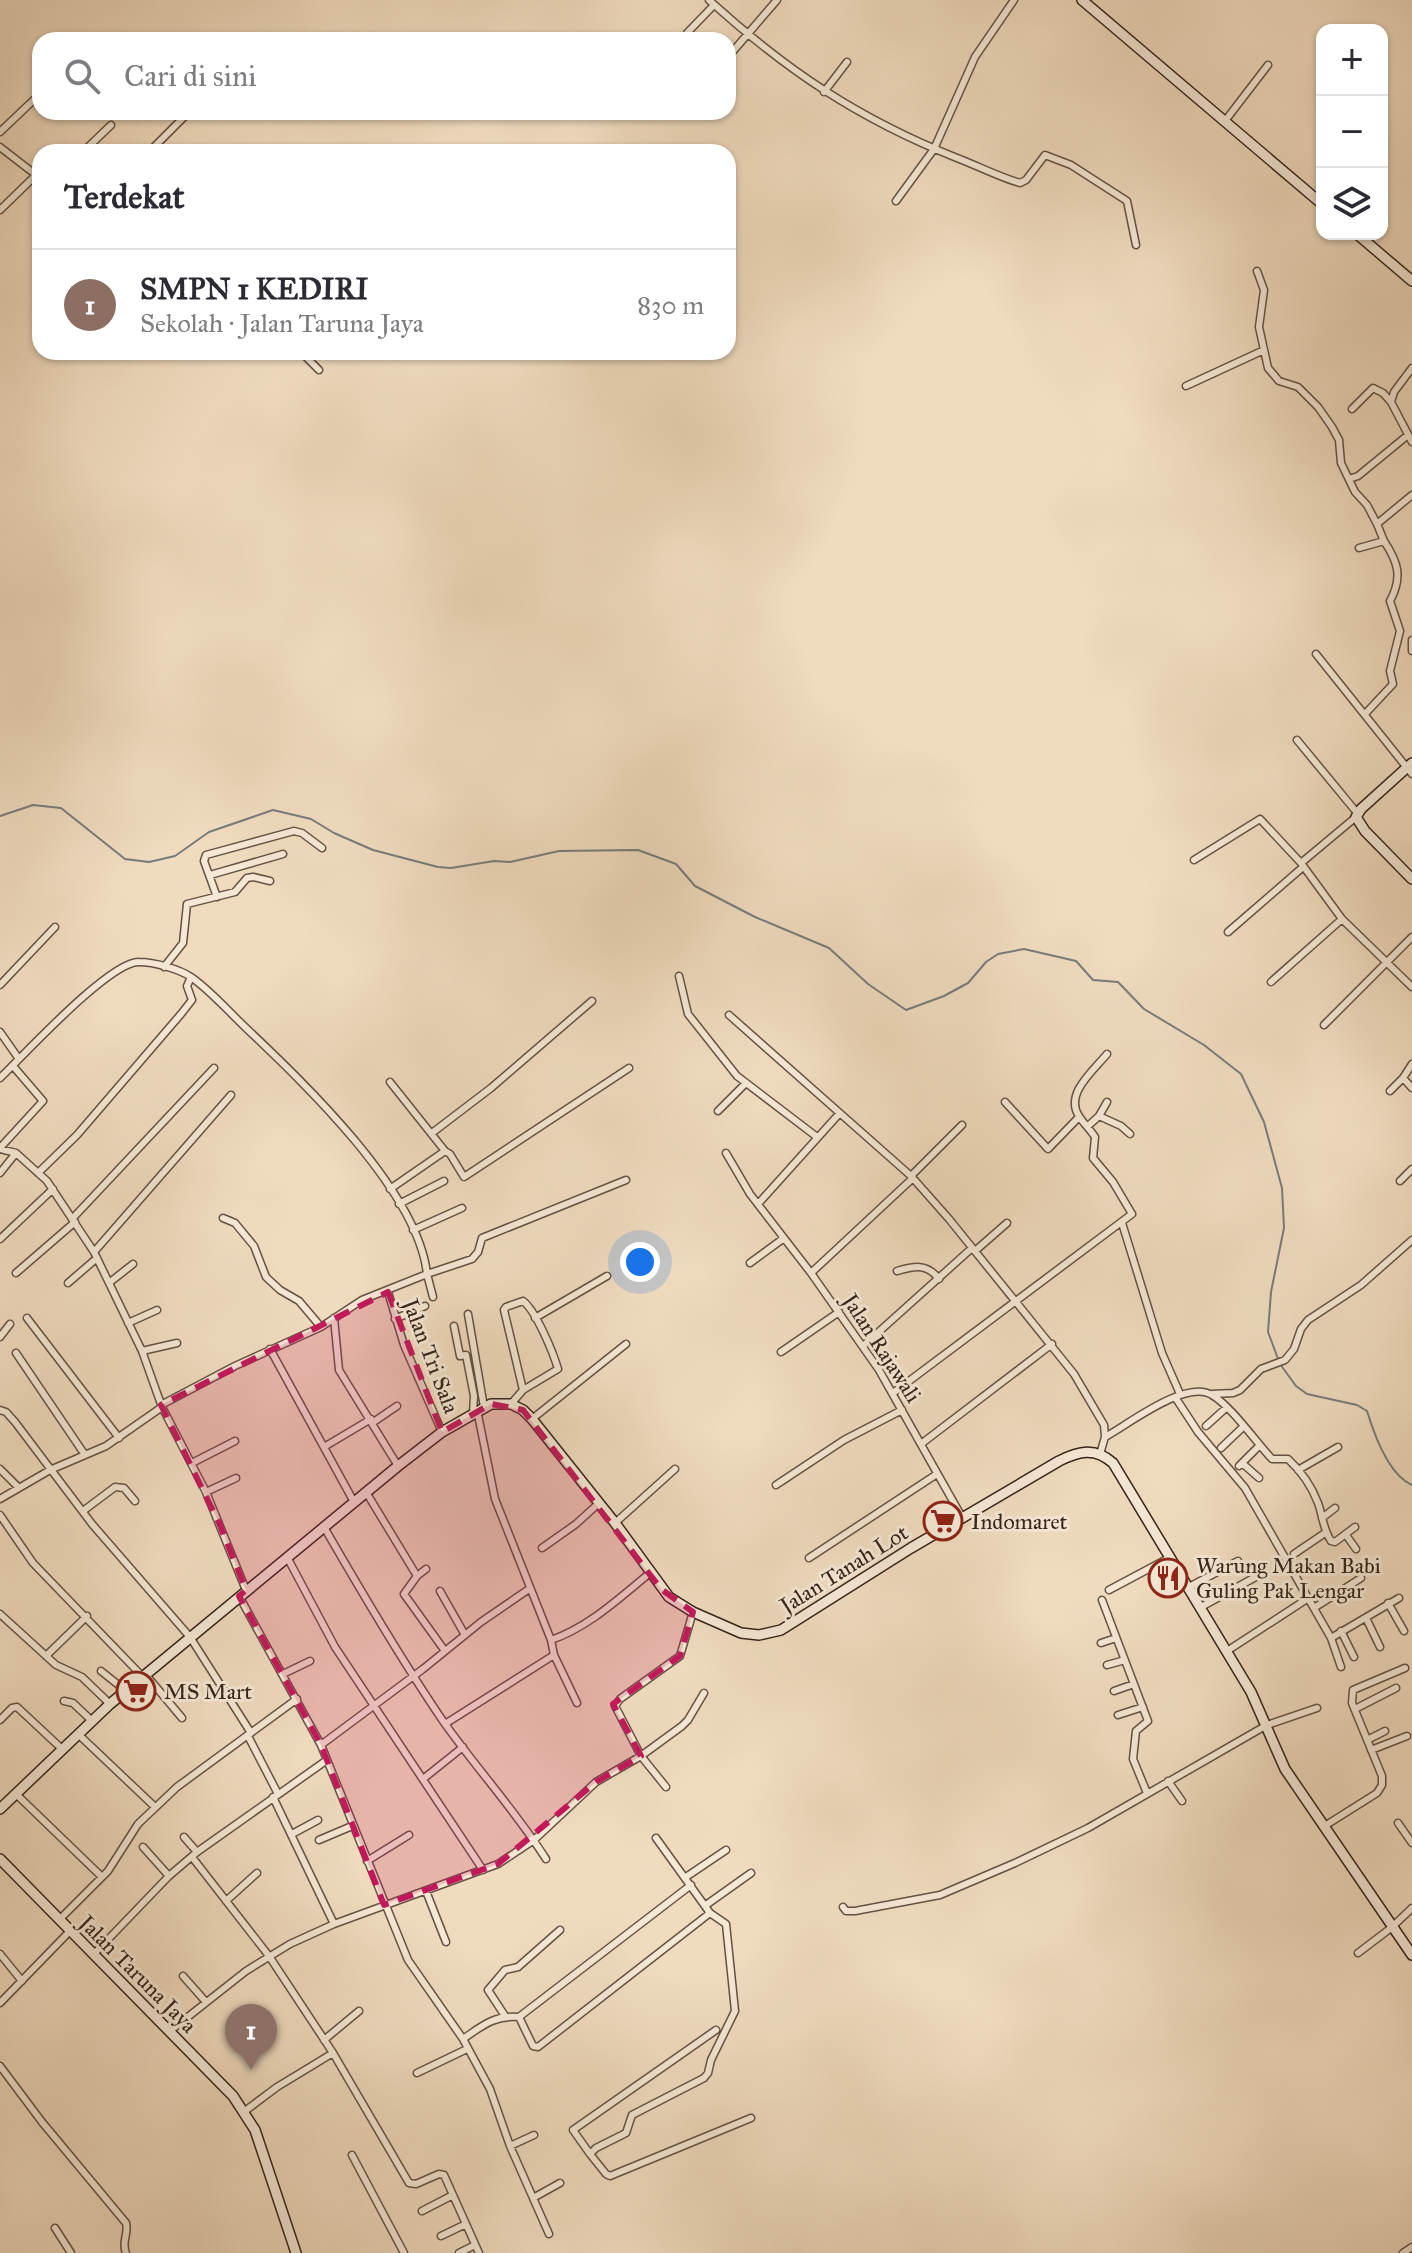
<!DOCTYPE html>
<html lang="id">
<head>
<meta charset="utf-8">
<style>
  :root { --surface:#fff; --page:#f2f2f3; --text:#2b2b33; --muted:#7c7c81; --line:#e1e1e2; --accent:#8f2418 }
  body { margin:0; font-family:"IM FELL Great Primer",serif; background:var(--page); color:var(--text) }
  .controls { position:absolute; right:24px; top:24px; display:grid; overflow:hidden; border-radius:16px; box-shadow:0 2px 6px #0004 }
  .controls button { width:72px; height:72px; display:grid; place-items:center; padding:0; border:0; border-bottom:2px solid var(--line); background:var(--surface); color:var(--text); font:40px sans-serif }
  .you { position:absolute; left:640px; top:1262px; width:28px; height:28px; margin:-20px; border:6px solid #fff; border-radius:50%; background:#1a73e8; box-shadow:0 0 0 12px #1a73e833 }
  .badge { display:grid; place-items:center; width:52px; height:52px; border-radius:50%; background:var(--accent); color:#fff; font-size:26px; font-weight:700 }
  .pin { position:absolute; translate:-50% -66px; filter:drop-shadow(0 2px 4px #0008) }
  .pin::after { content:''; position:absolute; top:42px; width:28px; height:24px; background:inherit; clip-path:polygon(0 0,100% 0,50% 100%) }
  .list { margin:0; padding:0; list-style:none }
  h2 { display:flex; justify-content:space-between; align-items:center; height:104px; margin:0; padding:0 32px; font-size:34px }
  h2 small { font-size:26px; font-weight:400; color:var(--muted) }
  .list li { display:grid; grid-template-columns:52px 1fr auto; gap:24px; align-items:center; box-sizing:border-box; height:112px; padding:0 32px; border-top:2px solid var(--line) }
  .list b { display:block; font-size:30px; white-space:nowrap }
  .list p { margin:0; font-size:26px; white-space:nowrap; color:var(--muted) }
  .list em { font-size:26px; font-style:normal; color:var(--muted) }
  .icon { flex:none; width:44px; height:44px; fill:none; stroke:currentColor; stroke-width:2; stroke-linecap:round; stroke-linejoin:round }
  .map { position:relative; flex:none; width:1412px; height:2253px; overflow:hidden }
  .search { position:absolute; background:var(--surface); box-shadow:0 2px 6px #0004; left:32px; top:32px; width:704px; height:88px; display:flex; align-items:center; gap:20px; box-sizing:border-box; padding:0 28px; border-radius:24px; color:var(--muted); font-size:30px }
  .panel { position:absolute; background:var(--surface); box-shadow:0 2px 6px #0004; left:32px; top:144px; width:704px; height:216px; border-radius:24px }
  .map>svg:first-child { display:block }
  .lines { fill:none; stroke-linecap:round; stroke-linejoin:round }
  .stream { stroke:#767c7c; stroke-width:2 }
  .street-casing { stroke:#645143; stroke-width:9 }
  .secondary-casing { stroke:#35231a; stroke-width:12 }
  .street { stroke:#f5e8d5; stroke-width:6 }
  .secondary { stroke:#f5e8d5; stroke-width:9 }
  .marked { fill:#c2185b; fill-opacity:0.2; stroke:#c2185b; stroke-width:6; stroke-dasharray:16 10; stroke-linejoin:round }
  .labels { text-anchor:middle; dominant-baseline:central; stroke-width:6; stroke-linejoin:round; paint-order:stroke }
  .street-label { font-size:22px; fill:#35231a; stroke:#f5e8d5 }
  .poi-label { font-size:22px; fill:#35231a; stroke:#f5e8d5; text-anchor:start }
</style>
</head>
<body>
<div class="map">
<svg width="1412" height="2253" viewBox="0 0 1412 2253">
  <rect width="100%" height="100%" fill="#f0dbbf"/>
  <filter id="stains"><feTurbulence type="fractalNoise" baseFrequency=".0025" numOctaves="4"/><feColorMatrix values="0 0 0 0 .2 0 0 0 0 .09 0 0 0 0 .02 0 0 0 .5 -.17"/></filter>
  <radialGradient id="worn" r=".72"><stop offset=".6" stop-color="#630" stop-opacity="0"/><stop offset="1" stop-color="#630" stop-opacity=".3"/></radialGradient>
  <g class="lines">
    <path class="stream" d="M 0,816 L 33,805 L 61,808 L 125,859 L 149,862 L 175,856 L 209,832 L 273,810 L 311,819 L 334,833 L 373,850 L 438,867 L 451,868 L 494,861 L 510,862 L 559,851 L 638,850 L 676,864 L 695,886 L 755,917 L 829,948 L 868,984 L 906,1010 L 944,996 L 968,983 L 986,962 L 998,954 L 1024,949 L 1076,961 L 1093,980 L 1118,982 L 1144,1009 L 1204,1045 L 1241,1074 L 1264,1122 L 1282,1188 L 1284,1228 L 1271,1292 L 1268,1332 L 1280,1364 L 1296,1386 L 1307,1394 L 1357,1405 L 1367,1411 C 1374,1434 1389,1475 1412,1485"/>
    <g class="street-casing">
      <path id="street" d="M 709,0 C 787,71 859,119 957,158 C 978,166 999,177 1020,183 L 1026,180 L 1045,155 L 1071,165 L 1127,201 L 1136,245
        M 687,33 L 714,5
        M 728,57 L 777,0
        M 824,92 L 847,62
        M 1225,121 L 1268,65
        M 0,132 L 40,94
        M 0,147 L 40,178
        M 83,152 L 111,125
        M 149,152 L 189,112
        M 896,201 L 934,149 L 975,57 L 1014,0
        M 0,210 L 35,176
        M 1257,271 L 1264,290 L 1259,327 L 1268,368 L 1279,381 L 1298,387 L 1318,407 L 1332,427 L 1339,440 L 1341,463 L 1355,492 L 1367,505 L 1377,524
        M 301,352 L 319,370
        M 1412,368 L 1394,392 L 1391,402 L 1412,442
        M 1186,386 L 1264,350
        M 1352,409 L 1373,388 L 1383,393 L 1391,402
        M 1349,479 L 1358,476 L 1408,435
        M 1359,548 L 1384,541 L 1377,524 L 1412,495
        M 1412,640 L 1412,651
        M 1316,654 L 1412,774
        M 1365,714 L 1393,684 L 1390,671 L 1400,631 L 1390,601 C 1403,577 1398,562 1384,541
        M 1297,740 L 1358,814
        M 1194,860 L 1260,819 L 1301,863 L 1342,919 L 1412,987
        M 1301,863 L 1356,817
        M 210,875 L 283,854
        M 217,897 L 204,861 L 206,855 L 294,831 L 302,833 L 322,848
        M 1228,932 L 1303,867
        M 164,967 L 183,943 L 187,904 L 235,892 L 247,878 L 253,877 L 270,881
        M 679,976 L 688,1014 L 737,1076 L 817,1137
        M 1271,982 L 1342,919
        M 0,985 L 55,927
        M 729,1015 L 911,1176 L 949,1219 L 1074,1374 L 1104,1425 L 1105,1437 L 1100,1454
        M 1324,1025 L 1412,937
        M 0,1032 L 19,1059
        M 1412,1064 L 1403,1078 L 1412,1088
        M 0,1078 C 24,1055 110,961 139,962 C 154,962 179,969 191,977 C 211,991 228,1011 245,1027 C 304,1083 418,1191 427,1274 L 362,1300 L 321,1327 L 235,1366 L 161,1405
        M 390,1082 L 445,1151 L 450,1154 L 464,1177 L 629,1068
        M 1390,1091 L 1403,1078
        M 1005,1102 L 1048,1149 L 1079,1117
        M 718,1111 L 745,1084
        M 1099,1116 L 1107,1102
        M 1088,1126 L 1099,1116 L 1121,1126 L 1130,1134
        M 432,1133 L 491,1088 L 592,1001
        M 0,1148 L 43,1101 L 13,1066
        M 0,1149 L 16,1153 L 47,1181 L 94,1252 L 142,1351 L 162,1407 L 206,1492 L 246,1590
        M 726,1153 L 750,1194 L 811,1273 L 879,1370 L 963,1519
        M 0,1173 L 16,1153
        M 38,1173 L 77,1135 L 181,1014 L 192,1000 L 187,986 L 191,977
        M 911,1176 L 962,1125
        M 1400,1181 L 1412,1169
        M 390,1189 L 445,1151
        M 399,1204 L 444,1181
        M 758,1204 L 839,1114
        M 223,1218 L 235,1223 L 254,1246 L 266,1277 L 280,1290 L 299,1301 L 321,1327
        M 72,1219 L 214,1068
        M 1122,1223 L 1162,1353 L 1180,1394
        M 413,1230 L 462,1208
        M 0,1239 L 53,1189
        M 975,1251 L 1007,1223
        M 94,1252 L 231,1095
        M 750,1263 L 784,1238
        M 897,1271 C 914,1266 927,1263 939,1279
        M 16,1273 L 75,1222
        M 811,1273 L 913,1178
        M 68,1283 L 97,1258
        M 109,1283 L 133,1264
        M 388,1292 L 404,1345 L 442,1432
        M 433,1297 L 427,1274 L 472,1259 L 478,1252 L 482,1238 L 626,1180
        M 468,1314 L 484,1407
        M 27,1318 L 119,1438
        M 334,1318 L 339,1370 L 398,1466
        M 535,1318 L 607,1276
        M 395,1319 L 425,1306
        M 128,1323 L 157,1310
        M 454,1326 L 460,1356 L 466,1355 L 474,1396 L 473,1413
        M 0,1337 L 10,1324
        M 863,1346 L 972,1248
        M 270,1349 L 354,1502
        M 142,1351 L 177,1343
        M 781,1352 L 839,1312
        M 16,1353 L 85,1455
        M 893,1393 L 1132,1214 L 1113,1182 L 1093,1158 L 1095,1137 C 1090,1129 1083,1123 1079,1116 C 1064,1094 1094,1070 1107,1054
        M 1212,1394 L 1233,1393 L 1240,1390 L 1261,1369 L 1285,1360 L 1294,1349 L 1301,1329 L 1308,1320 L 1361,1285 L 1412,1240
        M 1175,1397 L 1198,1432 L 1245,1488 L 1331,1638 L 1399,1598
        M 511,1404 L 523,1390 L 558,1369 C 553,1352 536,1311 523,1301 L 506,1307 L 504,1310 L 523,1390
        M 0,1410 L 6,1412 L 15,1422 L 92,1524 L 190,1637 L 251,1733
        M 477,1410 L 495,1499 L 551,1640 L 554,1655 L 577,1703
        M 532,1419 L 626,1344
        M 372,1423 L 397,1406
        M 1206,1426 L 1226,1408
        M 1105,1437 C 1129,1424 1186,1379 1212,1395 C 1231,1406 1256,1442 1272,1459 L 1288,1459 C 1301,1471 1312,1487 1318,1503 C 1323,1517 1323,1529 1331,1541 L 1335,1542 L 1355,1527
        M 921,1444 L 1052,1344
        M 324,1447 L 371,1419
        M 1221,1448 L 1243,1427
        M 192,1463 L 235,1441
        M 1242,1463 L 1259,1478
        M 1239,1466 L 1259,1446
        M 0,1469 L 18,1487
        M 1298,1470 L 1338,1447
        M 776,1485 L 844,1440 L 902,1410
        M 206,1492 L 236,1478
        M 366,1492 L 417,1576
        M 0,1499 L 50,1470 L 106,1446 L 162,1407
        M 83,1511 L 115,1487 L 124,1488 L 135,1501
        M 0,1515 L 33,1563 L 143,1677
        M 1322,1518 L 1335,1508
        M 615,1523 L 675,1469
        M 324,1527 C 362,1593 400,1658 443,1721 C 476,1768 515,1810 546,1859
        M 1346,1535 L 1356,1549
        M 542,1548 L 576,1524 L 599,1503
        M 1294,1554 L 1325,1533
        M 287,1557 L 335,1647 L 483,1870
        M 809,1558 L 937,1474
        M 426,1569 L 417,1576 L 404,1594 L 445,1651
        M 1189,1587 L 1238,1561
        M 1109,1590 L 1171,1557
        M 440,1591 L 465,1635
        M 239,1596 L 321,1745 L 408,1960 L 463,2039 L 490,2089 L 510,2146 L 549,2234
        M 1102,1600 L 1148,1721 L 1136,1731 L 1133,1759 L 1147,1793
        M 1388,1603 L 1404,1631
        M 1201,1607 L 1261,1574
        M 1314,1608 L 1361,1578
        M 0,1614 L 56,1665 L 82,1677 L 110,1704
        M 1366,1618 L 1380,1647
        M 1341,1631 L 1354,1657
        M 1331,1638 L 1341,1667
        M 551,1640 C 589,1627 619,1598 650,1573
        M 1101,1643 L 1116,1638
        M 1227,1651 L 1307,1599
        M 46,1656 L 87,1616
        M 1107,1665 L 1125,1660
        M 101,1671 L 126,1691
        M 283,1674 L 310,1661
        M 146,1675 L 182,1718
        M 1114,1691 L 1134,1684
        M 64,1701 L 73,1703 L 92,1721
        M 1355,1709 L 1396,1688
        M 1118,1715 L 1143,1707
        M 0,1720 L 12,1708 L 17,1707 L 62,1749
        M 445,1724 L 554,1655
        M 78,1734 L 155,1807
        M 248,1736 L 278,1794
        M 1367,1740 L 1385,1731
        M 321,1745 L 423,1669 L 481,1622 L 529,1589
        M 1371,1750 L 1407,1736
        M 423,1779 L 463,1747
        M 1168,1781 L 1182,1801
        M 666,1787 L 641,1756 L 615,1706 L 620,1699 L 680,1656 L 693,1612
        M 16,1794 L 102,1877
        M 273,1797 L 334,1924
        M 1398,1823 L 1412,1843
        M 1323,1827 L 1377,1793 L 1382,1785 L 1382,1776 L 1352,1703 L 1353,1690 L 1405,1668
        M 292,1834 L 318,1820
        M 184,1837 L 197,1852
        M 656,1838 L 710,1913 L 726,1924 L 735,2011 L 711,2060 L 708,2073 L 704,2078 L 632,2115 L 626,2133 L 596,2148 L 590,2154 L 606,2174 L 610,2176 L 751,2118
        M 319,1840 L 352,1826
        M 143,1847 L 169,1876
        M 192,1857 L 269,1956 L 333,2053 L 409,2183 L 416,2184 L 439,2174 L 444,2175 L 479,2253
        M 367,1861 L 409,1835
        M 686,1877 L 726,1850
        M 426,1891 L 446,1942
        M 226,1901 L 257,1873
        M 706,1905 L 751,1873
        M 843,1907 L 846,1911 L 855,1911 L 940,1895 L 1015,1863 L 1088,1828 L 1267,1725 L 1317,1708
        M 59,1920 L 108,1871 L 138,1824 L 177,1787 L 297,1699
        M 1358,1953 L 1391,1928 L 1412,1908
        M 0,1954 L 22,1981
        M 94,1954 L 169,1876 L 197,1852 L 327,1760
        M 183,1976 L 206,2002
        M 0,2003 L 70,1931
        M 505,2016 L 488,1990 L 505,1970 L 518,1967 L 560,1930
        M 519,2017 L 533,2046 L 538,2047 L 710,1913
        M 170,2031 L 246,1971 L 290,1944 L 334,1924 L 498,1864 L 534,1840 L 596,1782 L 641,1756 L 682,1726 L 688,1720 L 704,1693
        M 463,2039 C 482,2026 494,2015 519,2017 L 691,1885
        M 324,2040 L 359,2011
        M 0,2066 L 42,2122 L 126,2223 C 129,2234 121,2242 126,2253
        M 417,2073 L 467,2049
        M 245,2111 L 277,2087 L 333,2053
        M 510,2146 L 534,2135
        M 590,2154 L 573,2130 L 716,2030
        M 352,2155 L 404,2253
        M 533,2198 L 560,2183
        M 422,2211 L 453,2195
        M 55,2228 L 71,2253
        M 441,2236 L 466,2224
        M 459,2253 L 475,2245
        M 1403,2253 L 1412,2247"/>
    </g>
    <g class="secondary-casing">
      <path id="secondary" d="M 1082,0 L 1322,204
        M 1357,234 L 1412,281
        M 1412,763 L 1361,809 L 1356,817 L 1365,831 L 1412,879
        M 0,1809 L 110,1704 L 398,1466 L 442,1432 L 491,1404 L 511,1404 L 523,1410 L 532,1419 L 615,1523 L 669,1597 L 693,1612 L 741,1633 L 759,1635 L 781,1630 L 911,1548 L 1059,1461 C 1079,1451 1095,1447 1113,1463 L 1251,1692 L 1285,1769 L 1412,1955
        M 0,1859 L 233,2096 L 255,2130 L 296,2253"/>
    </g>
    <use href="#street" class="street"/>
    <use href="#secondary" class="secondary"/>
  </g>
  <path class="marked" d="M 388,1292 L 442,1432 L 491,1404 L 523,1410 L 661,1589 L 693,1612 L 680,1656 L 613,1704 L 641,1756 L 596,1782 L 498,1864 L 384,1905 L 321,1745 L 239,1596 L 246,1590 L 219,1523 L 161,1405 Z"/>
  <defs>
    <g id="supermarket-ring" transform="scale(2)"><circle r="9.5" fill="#f5e8d5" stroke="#8f2418" stroke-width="1.5"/><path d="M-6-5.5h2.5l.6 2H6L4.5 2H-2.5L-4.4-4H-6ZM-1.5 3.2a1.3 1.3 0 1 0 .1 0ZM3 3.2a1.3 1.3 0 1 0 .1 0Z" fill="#8f2418"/></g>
    <g id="restaurant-ring" transform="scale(2)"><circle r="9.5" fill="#f5e8d5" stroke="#8f2418" stroke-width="1.5"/><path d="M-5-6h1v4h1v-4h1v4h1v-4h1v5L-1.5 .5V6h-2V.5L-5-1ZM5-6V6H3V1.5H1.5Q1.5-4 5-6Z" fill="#8f2418"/></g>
  </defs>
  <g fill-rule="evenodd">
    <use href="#supermarket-ring" x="943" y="1521"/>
    <use href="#restaurant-ring" x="1168" y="1578"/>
    <use href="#supermarket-ring" x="136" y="1691"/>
  </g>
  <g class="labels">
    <g class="street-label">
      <text transform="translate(882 1348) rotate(57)">Jalan Rajawali</text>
      <text transform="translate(431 1356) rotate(69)">Jalan Tri Sala</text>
      <text transform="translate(844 1569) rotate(-32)">Jalan Tanah Lot</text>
      <text transform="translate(138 1974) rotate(45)">Jalan Taruna Jaya</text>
    </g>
    <g class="poi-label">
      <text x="971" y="1521">Indomaret</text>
      <text x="1196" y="1565">Warung Makan Babi<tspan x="1196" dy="25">Guling Pak Lengar</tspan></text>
      <text x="164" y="1691">MS Mart</text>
    </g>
  </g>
  <rect width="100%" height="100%" filter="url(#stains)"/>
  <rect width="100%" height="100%" fill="url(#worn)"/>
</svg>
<div class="controls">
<button>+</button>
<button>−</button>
<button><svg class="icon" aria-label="layers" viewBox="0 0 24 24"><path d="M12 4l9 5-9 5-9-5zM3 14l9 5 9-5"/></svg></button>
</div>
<div class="you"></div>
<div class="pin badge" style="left:251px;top:2070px;background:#8d6e63">1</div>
<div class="search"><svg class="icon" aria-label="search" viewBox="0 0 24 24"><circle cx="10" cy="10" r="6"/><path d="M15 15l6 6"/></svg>Cari di sini</div>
<section class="panel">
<h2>Terdekat<small></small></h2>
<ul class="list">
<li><span class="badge" style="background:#8d6e63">1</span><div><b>SMPN 1 KEDIRI</b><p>Sekolah · Jalan Taruna Jaya</p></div><em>830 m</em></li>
</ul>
</section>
</div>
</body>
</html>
